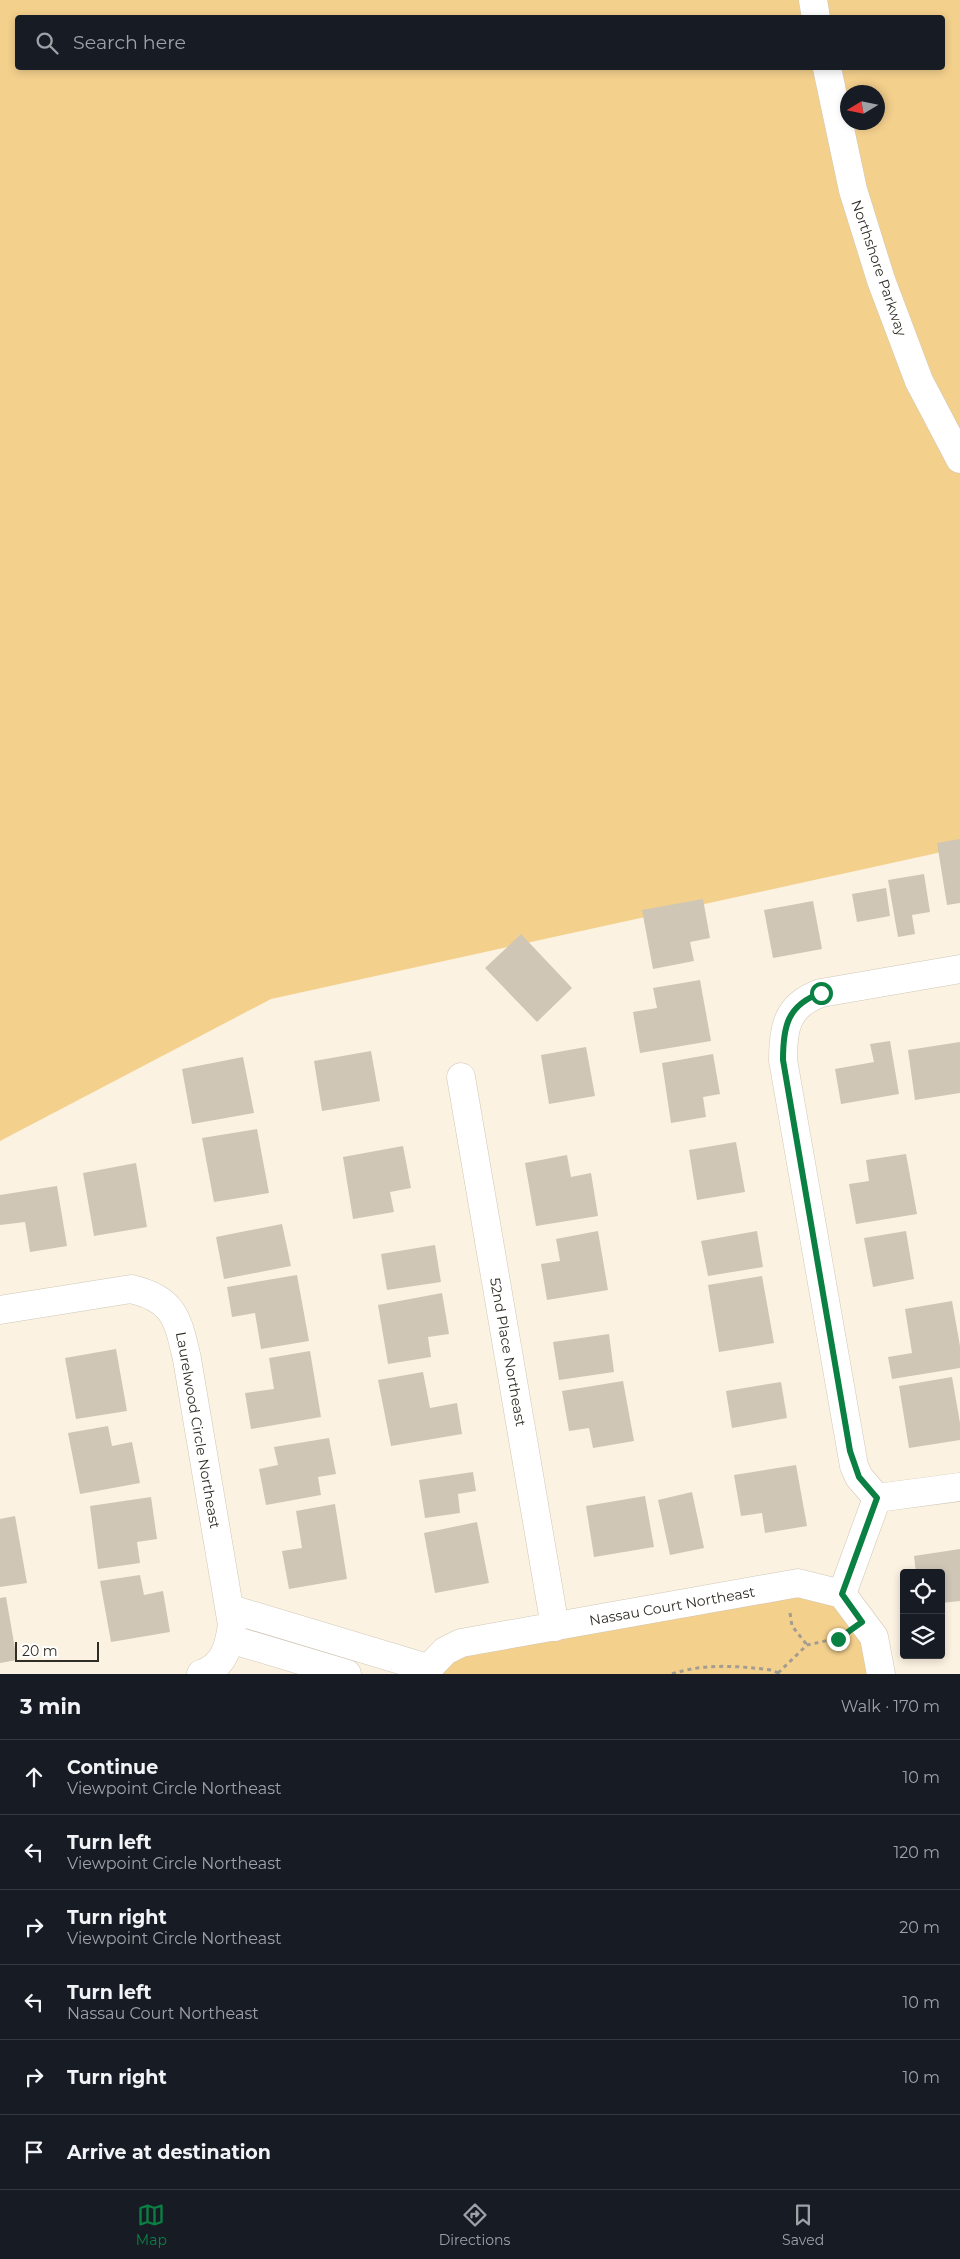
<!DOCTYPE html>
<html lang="en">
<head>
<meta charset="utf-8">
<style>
  :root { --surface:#171b24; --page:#20242c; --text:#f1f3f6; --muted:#9ea1a6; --line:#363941; --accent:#0b8043 }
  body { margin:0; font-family:Montserrat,sans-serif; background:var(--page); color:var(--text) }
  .controls { position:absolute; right:15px; bottom:15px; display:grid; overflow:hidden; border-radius:5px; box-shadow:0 2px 8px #0003 }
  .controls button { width:45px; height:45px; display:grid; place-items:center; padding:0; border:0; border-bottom:1px solid var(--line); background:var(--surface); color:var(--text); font:25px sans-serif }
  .compass { position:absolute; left:840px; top:85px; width:45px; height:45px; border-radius:50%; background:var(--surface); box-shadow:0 2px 8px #0003; rotate:260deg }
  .scale { position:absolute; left:15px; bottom:12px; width:84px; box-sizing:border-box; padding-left:5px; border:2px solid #302d26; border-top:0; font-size:14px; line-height:18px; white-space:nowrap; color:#302d26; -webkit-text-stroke:4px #fff; paint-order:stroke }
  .stop { position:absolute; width:15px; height:15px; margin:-11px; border:4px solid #0b8043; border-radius:50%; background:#fff }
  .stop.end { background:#0b8043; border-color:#fff; box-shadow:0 1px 5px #0008 }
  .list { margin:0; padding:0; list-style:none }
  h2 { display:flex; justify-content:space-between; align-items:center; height:65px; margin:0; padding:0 20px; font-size:21px }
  h2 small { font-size:16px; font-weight:400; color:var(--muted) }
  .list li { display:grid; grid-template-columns:32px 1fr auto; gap:15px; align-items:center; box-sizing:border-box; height:75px; padding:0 20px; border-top:1px solid var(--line) }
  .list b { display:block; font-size:19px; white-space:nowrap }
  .list p { margin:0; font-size:16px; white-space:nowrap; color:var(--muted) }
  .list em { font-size:16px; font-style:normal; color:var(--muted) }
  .icon { flex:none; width:28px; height:28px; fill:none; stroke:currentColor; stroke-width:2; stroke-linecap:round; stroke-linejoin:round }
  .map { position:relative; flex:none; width:960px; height:1674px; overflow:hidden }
  .search { position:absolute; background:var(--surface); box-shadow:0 2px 8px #0003; left:15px; right:15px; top:15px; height:55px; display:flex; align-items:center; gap:12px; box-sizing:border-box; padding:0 18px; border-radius:5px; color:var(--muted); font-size:19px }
  .sheet { height:515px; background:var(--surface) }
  nav { display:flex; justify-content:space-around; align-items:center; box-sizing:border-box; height:70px; border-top:1px solid var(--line); background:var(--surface); font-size:14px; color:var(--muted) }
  nav a { display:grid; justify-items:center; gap:2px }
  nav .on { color:var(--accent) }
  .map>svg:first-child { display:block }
  .green { fill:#f4d08d; fill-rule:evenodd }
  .building { fill:#cfc6b6 }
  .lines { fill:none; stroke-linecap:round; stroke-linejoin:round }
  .minor-casing { stroke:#d0c7b6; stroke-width:29 }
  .path { stroke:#a39c90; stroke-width:3; stroke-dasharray:4 4; stroke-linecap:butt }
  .minor { stroke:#fff; stroke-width:28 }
  .route { stroke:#0b8043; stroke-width:6 }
  .labels { text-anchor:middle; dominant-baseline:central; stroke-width:5; stroke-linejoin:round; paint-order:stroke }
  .street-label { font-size:14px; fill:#302d26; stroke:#fff }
</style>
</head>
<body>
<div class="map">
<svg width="960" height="1674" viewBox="0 0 960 1674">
  <rect width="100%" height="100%" fill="#fcf2e1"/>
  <path class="green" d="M 0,0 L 960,0 L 960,848 L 271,999 L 0,1141 ZM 18,18 L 942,18 L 942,68 L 18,68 ZM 848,92 L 878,92 L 878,122 L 848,122 Z
    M 798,1583 L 842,1594 L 881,1674 L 425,1674 L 445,1651 Z"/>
  <path class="building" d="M 960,839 L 960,903 L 947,905 L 937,843 Z
    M 924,874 L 930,912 L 912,915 L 915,934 L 898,937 L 888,880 Z
    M 886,888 L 890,916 L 857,922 L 852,894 Z
    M 703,899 L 710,938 L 690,942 L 694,961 L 653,969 L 642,910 Z
    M 813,901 L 822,949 L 773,958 L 764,910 Z
    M 521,934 L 572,988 L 537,1022 L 485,968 Z
    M 700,980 L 711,1041 L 640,1053 L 633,1012 L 657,1008 L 653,988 Z
    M 890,1041 L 899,1094 L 841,1104 L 835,1069 L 874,1062 L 870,1044 Z
    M 960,1042 L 960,1093 L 915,1100 L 908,1050 Z
    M 586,1047 L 595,1096 L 549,1104 L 541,1055 Z
    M 371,1051 L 380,1101 L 322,1111 L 314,1061 Z
    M 713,1054 L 720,1094 L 703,1097 L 706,1117 L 671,1123 L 662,1063 Z
    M 243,1057 L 254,1113 L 192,1124 L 182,1069 Z
    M 257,1129 L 269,1193 L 214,1202 L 202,1138 Z
    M 736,1142 L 745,1192 L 697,1200 L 689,1150 Z
    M 403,1146 L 411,1188 L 390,1192 L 394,1212 L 353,1219 L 343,1157 Z
    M 906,1154 L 917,1214 L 856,1224 L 849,1184 L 869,1181 L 866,1160 Z
    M 567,1155 L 571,1177 L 591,1173 L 598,1216 L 536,1226 L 525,1163 Z
    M 136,1163 L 147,1227 L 94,1236 L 83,1173 Z
    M 57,1186 L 67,1246 L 30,1252 L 25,1222 L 0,1225 L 0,1195 Z
    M 282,1224 L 291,1266 L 224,1279 L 216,1237 Z
    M 598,1231 L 608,1290 L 547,1300 L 541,1264 L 560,1261 L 556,1239 Z
    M 757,1231 L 763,1267 L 708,1276 L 701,1241 Z
    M 906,1231 L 914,1279 L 873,1287 L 864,1238 Z
    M 435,1245 L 441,1282 L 387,1290 L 381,1254 Z
    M 297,1275 L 309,1341 L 261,1349 L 255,1313 L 232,1317 L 227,1287 Z
    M 762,1276 L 774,1343 L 719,1352 L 708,1285 Z
    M 442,1293 L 449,1334 L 428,1337 L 431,1357 L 388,1364 L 378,1305 Z
    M 952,1301 L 960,1346 L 960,1368 L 892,1379 L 888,1357 L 912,1353 L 905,1309 Z
    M 609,1334 L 614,1372 L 559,1380 L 553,1342 Z
    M 116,1349 L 127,1411 L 76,1419 L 65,1358 Z
    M 310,1351 L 321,1417 L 251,1429 L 245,1393 L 274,1389 L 269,1358 Z
    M 423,1372 L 430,1408 L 457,1403 L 462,1434 L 391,1446 L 378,1380 Z
    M 952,1377 L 960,1423 L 960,1440 L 909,1448 L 899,1386 Z
    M 623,1381 L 634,1441 L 593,1448 L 589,1428 L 569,1431 L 562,1391 Z
    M 781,1382 L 787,1418 L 732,1428 L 726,1391 Z
    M 108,1426 L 112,1446 L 132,1442 L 140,1483 L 80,1494 L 68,1433 Z
    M 329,1438 L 336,1474 L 318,1477 L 321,1495 L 266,1505 L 259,1469 L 278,1465 L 274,1447 Z
    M 796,1465 L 807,1526 L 765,1533 L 762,1513 L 741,1516 L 734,1475 Z
    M 473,1472 L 476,1491 L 458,1494 L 460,1513 L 425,1518 L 419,1480 Z
    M 692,1492 L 704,1548 L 670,1555 L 658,1500 Z
    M 645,1496 L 654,1547 L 594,1557 L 586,1506 Z
    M 151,1497 L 157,1539 L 137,1542 L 140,1563 L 98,1569 L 90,1506 Z
    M 335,1504 L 347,1579 L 289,1589 L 282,1551 L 302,1548 L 296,1511 Z
    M 15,1516 L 27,1583 L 0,1587 L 0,1519 Z
    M 477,1522 L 489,1583 L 435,1593 L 424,1533 Z
    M 960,1549 L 960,1601 L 941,1603 L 941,1573 L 916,1573 L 914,1556 Z
    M 140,1575 L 144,1595 L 163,1591 L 170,1632 L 111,1642 L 100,1581 Z
    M 6,1597 L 17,1660 L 0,1663 L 0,1598 Z"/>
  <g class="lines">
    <g class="minor-casing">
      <path id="minor" d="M 813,0 L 816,18
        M 827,68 L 853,190 L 881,280 L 919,381 L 960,459
        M 960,969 L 821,993 C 787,1005 783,1027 783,1060 L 854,1466 L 859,1477 L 877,1498 L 960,1487
        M 461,1077 L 555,1627
        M 0,1310 L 131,1289 C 175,1299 178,1320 187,1359 L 232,1625 C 229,1646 224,1667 201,1674
        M 842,1594 L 877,1498
        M 231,1609 L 427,1668
        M 230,1639 L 347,1674
        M 423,1674 L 445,1651 L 461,1643 L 798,1583 L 842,1594 L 874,1637 L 881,1674"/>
    </g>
    <path class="path" d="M 790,1613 L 792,1626 L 807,1645
      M 778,1673 L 807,1645 L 839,1638
      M 672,1674 C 705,1663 738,1666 772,1670 L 778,1673"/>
    <use href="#minor" class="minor"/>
  </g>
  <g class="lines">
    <path class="route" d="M 821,993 C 787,1005 783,1027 783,1060 L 850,1451 L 859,1477 L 877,1498 L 842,1594 L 862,1622 L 838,1639"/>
  </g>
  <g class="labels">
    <g class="street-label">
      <text transform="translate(879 268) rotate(71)">Northshore Parkway</text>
      <text transform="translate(508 1352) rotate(80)">52nd Place Northeast</text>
      <text transform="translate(198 1430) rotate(80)">Laurelwood Circle Northeast</text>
      <text transform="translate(672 1606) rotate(-10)">Nassau Court Northeast</text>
    </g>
  </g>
</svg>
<div class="controls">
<button><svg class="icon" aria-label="locate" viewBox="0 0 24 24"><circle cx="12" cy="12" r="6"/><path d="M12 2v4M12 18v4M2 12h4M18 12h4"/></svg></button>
<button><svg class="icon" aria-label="layers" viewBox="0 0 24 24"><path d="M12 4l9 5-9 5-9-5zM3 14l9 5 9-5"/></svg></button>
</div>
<svg class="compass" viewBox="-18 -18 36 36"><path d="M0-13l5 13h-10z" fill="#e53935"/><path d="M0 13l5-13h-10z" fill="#9ea1a6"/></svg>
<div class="scale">20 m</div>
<div class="stop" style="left:821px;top:993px"></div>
<div class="stop end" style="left:838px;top:1639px"></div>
<div class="search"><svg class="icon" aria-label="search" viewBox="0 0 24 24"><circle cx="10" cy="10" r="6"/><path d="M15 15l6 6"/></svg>Search here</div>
</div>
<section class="sheet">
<h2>3 min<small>Walk · 170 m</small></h2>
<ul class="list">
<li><svg class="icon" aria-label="ahead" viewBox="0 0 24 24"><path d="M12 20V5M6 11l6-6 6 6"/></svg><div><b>Continue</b><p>Viewpoint Circle Northeast</p></div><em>10 m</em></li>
<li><svg class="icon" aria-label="left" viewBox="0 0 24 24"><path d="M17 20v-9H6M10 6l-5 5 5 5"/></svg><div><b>Turn left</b><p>Viewpoint Circle Northeast</p></div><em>120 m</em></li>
<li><svg class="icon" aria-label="right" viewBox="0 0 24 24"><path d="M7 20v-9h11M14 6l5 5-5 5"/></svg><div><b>Turn right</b><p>Viewpoint Circle Northeast</p></div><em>20 m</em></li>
<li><svg class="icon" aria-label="left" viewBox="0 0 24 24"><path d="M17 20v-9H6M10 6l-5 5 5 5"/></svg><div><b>Turn left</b><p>Nassau Court Northeast</p></div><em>10 m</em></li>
<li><svg class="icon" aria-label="right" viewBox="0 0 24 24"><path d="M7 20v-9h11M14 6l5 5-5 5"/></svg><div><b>Turn right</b></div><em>10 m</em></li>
<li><svg class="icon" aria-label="arrive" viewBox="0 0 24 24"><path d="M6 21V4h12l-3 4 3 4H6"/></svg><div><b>Arrive at destination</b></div></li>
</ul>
</section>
<nav>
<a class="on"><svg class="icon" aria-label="map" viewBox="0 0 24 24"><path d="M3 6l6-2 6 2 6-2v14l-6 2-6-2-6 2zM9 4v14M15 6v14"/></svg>Map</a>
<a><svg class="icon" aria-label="directions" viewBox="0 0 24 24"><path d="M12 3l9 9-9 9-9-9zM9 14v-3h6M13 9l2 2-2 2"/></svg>Directions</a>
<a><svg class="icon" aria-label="saved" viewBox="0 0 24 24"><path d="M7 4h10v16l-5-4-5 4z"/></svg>Saved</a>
</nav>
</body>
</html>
